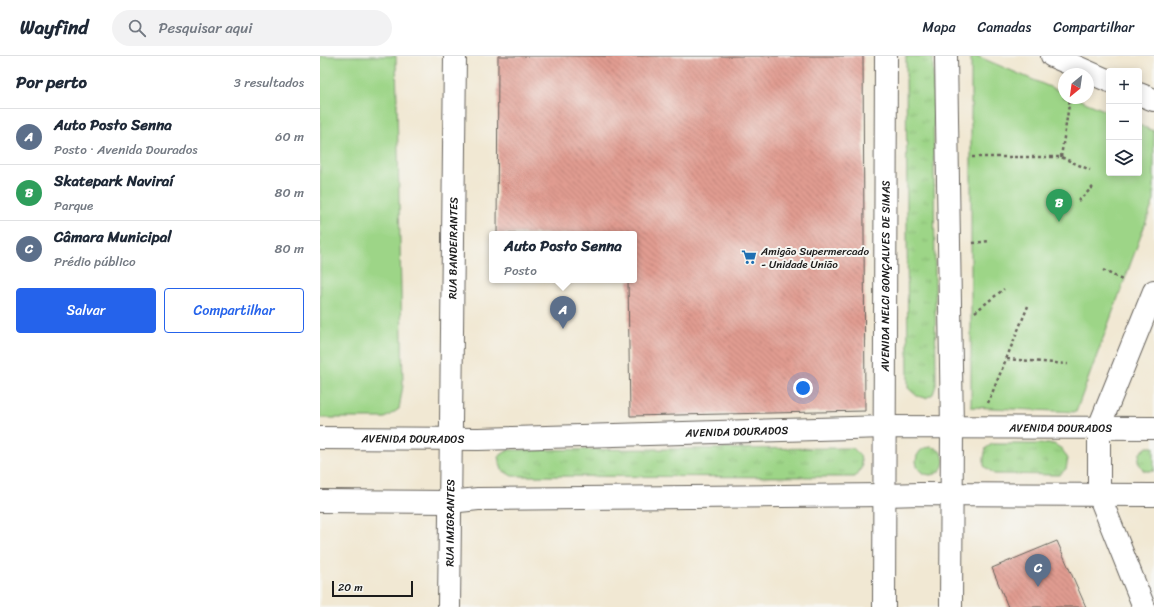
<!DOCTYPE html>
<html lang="pt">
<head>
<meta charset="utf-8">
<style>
  :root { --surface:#fff; --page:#f2f2f3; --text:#1f2937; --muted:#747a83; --line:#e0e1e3; --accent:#2563eb }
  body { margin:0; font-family:Sriracha,sans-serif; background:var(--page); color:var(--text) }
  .controls { position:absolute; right:12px; top:12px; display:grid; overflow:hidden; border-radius:4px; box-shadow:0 2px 10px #0003 }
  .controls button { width:36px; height:36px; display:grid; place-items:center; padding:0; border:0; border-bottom:1px solid var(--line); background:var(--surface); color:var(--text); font:20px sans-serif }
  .compass { position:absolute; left:738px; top:12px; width:36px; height:36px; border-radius:50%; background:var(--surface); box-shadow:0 2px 10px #0003; rotate:209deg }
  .scale { position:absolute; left:12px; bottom:10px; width:81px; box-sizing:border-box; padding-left:4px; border:2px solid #1c1c1c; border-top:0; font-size:11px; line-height:14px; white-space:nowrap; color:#1c1c1c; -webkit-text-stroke:3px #f6f6f2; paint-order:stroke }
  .you { position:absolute; left:483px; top:332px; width:14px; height:14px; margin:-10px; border:3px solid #fff; border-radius:50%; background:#1a73e8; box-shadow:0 0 0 6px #1a73e833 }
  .badge { display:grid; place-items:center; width:26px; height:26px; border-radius:50%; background:var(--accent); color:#fff; font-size:13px; font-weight:700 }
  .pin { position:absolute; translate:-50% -33px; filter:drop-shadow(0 1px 2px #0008) }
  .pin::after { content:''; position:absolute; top:21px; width:14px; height:12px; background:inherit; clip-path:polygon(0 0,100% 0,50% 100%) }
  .popup { position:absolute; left:169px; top:175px; width:148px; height:52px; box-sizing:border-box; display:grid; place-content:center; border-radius:4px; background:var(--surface); filter:drop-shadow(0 1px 3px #0005); font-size:13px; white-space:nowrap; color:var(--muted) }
  .popup b { font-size:15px; color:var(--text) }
  .popup::after { content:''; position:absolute; left:50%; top:100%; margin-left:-8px; border:8px solid transparent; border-top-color:var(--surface) }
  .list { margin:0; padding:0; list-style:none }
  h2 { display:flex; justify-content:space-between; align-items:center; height:52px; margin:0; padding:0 16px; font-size:17px }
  h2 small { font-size:13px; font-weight:400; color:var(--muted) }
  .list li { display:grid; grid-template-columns:26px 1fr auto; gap:12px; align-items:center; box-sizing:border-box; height:56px; padding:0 16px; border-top:1px solid var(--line) }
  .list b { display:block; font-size:15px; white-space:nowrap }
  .list p { margin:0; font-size:13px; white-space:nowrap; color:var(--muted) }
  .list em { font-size:13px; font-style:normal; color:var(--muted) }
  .actions { display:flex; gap:8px; padding:12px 16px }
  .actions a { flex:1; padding:9px 0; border:1px solid var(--accent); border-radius:4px; text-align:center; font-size:14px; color:var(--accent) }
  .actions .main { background:var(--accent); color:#fff }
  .icon { flex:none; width:22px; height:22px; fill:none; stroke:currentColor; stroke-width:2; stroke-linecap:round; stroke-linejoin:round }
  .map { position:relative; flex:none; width:834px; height:551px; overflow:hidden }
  header { display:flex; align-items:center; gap:24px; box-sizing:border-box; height:56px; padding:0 20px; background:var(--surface); border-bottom:1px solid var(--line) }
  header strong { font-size:19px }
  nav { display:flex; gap:22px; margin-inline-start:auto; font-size:14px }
  .search { width:280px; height:36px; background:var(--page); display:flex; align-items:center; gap:10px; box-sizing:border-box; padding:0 14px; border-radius:22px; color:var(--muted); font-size:15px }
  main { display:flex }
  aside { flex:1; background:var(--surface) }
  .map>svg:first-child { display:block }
  .grass { fill:url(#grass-tufts); stroke:#5c7852 }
  .park { fill:#9dd587; stroke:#5c7852 }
  .building { fill:url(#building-back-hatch) }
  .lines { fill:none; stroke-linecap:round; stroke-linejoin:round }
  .street-casing { stroke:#67635c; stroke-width:24 }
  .secondary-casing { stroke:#67635c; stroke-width:24 }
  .path { stroke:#67635c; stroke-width:2.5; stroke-dasharray:3 3; stroke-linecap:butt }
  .street { stroke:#fff; stroke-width:22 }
  .secondary { stroke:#fff; stroke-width:22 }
  .labels { text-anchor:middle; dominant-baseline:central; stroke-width:4; stroke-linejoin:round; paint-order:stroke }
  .street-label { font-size:11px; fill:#1c1c1c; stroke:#f6f6f2 }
  .poi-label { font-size:11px; fill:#1c1c1c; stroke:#f6f6f2; text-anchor:start }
</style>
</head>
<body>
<header>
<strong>Wayfind</strong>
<div class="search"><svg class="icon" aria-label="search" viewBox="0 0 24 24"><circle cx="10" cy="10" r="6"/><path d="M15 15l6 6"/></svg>Pesquisar aqui</div>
<nav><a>Mapa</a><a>Camadas</a><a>Compartilhar</a></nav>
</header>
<main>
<aside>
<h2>Por perto<small>3 resultados</small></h2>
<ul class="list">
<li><span class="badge" style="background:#5c6f8a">A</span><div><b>Auto Posto Senna</b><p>Posto · Avenida Dourados</p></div><em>60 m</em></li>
<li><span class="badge" style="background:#2e9e5b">B</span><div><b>Skatepark Naviraí</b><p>Parque</p></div><em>80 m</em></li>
<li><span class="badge" style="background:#5c6f8a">C</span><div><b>Câmara Municipal</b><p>Prédio público</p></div><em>80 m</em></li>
</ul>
<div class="actions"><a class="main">Salvar</a><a>Compartilhar</a></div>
</aside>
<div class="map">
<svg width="834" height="551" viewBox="0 0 834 551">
  <defs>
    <pattern id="grass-tufts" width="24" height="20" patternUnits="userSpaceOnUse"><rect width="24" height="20" fill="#9dd587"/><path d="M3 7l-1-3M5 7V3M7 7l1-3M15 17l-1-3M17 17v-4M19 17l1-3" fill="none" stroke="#87b674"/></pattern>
    <pattern id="building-back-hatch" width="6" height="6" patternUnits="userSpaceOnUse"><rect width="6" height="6" fill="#e19c91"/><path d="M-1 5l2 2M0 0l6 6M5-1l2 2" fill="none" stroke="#b67e76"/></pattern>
  </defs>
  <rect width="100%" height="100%" fill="#f6f6f2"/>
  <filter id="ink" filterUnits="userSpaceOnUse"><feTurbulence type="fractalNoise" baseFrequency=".025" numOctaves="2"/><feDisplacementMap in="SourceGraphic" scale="8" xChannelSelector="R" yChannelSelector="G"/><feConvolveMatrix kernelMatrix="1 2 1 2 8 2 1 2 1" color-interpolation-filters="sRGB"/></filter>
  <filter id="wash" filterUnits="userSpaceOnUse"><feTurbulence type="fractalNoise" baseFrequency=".012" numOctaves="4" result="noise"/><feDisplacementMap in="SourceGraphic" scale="16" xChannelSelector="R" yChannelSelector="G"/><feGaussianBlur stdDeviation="0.9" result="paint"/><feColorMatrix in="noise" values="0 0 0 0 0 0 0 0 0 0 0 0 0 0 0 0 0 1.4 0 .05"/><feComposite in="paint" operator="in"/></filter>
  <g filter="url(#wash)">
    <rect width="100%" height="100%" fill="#f1e8d3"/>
    <path class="grass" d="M 586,0 L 613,0 L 616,329 L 613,338 L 606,342 L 597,340 L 588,332 Z
      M 672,388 L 734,388 L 742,393 L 748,403 L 746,413 L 739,419 L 674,418 L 664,410 L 664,402 L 666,392 Z
      M596 405a14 14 0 1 1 28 0a14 14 0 1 1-28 0Z
      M 827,391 L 834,391 L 834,415 L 824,415 L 818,406 L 820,397 Z
      M 533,392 L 540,399 L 542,411 L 535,421 L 192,420 L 182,414 L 178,401 L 188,394 Z"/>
    <path class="park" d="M 0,0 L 76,0 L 83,329 L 79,353 L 65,362 L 0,362 Z
      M 651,0 L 657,0 L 744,37 L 744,42 L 755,42 L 789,56 L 789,117 L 819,117 L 819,69 L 834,75 L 834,144 L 756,356 L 651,351 Z"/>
    <g id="blocks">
      <path class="building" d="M 178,0 L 543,0 L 545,355 L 310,360 L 308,224 L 314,224 L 314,178 L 177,178 Z
        M 737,485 L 766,551 L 688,551 L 672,512 Z"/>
    </g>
  </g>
  <g filter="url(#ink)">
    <use href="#blocks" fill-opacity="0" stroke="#67635c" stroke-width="1"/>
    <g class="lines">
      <g class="street-casing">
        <path id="street" d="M 732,0 L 789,25
          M 819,38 L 834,44
          M 824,551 L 779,439 L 779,371 L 834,235"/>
      </g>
      <g class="secondary-casing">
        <g id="secondary">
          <path d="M 626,0 L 632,372 L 631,551"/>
          <path id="s1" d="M 0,382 L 158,383 L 565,371 L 834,372"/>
          <path d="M 0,445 L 130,446 L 158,443 L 565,439 L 601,438 L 834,439"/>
          <path id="s2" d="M 129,551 L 135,0"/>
          <path id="s3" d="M 564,551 L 566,0"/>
        </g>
      </g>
      <path class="path" d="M 652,101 L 741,101 L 770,114
        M 741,101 L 750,42
        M 758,145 L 773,131
        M 653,187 L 670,185
        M 783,214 L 804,225
        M 655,256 L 684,233
        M 687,303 L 748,308
        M 668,347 L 708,250"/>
      <use href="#street" class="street"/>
      <use href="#secondary" class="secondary"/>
    </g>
  </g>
  <defs>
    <g id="supermarket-bare" transform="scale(1.2)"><path d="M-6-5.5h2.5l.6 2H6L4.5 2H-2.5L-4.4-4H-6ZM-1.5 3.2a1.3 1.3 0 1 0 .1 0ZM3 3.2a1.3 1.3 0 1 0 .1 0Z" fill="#1f6fb2" stroke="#f6f6f2" stroke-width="2.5" paint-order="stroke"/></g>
  </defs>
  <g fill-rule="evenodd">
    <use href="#supermarket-bare" x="429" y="201"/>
  </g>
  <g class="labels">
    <g class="street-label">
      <text stroke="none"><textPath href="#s2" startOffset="359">RUA BANDEIRANTES</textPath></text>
      <text stroke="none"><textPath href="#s3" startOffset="331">AVENIDA NELCI GONÇALVES DE SIMAS</textPath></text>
      <text stroke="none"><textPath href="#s1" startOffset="741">AVENIDA DOURADOS</textPath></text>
      <text stroke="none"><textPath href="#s1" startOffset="417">AVENIDA DOURADOS</textPath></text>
      <text stroke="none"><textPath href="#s1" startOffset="93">AVENIDA DOURADOS</textPath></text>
      <text stroke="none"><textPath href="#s2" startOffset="84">RUA IMIGRANTES</textPath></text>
    </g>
    <g class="poi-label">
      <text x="441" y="195">Amigão Supermercado<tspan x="441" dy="13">- Unidade União</tspan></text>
    </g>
  </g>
</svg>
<div class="controls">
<button>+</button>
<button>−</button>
<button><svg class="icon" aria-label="layers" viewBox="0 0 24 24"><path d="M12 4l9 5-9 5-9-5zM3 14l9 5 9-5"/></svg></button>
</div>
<svg class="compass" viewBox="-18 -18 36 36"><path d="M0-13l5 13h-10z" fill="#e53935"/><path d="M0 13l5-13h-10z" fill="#747a83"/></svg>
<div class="scale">20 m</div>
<div class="you"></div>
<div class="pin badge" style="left:243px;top:273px;background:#5c6f8a">A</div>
<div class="popup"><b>Auto Posto Senna</b>Posto</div>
<div class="pin badge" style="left:739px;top:166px;background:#2e9e5b">B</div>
<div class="pin badge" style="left:718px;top:531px;background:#5c6f8a">C</div>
</div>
</main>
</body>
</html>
